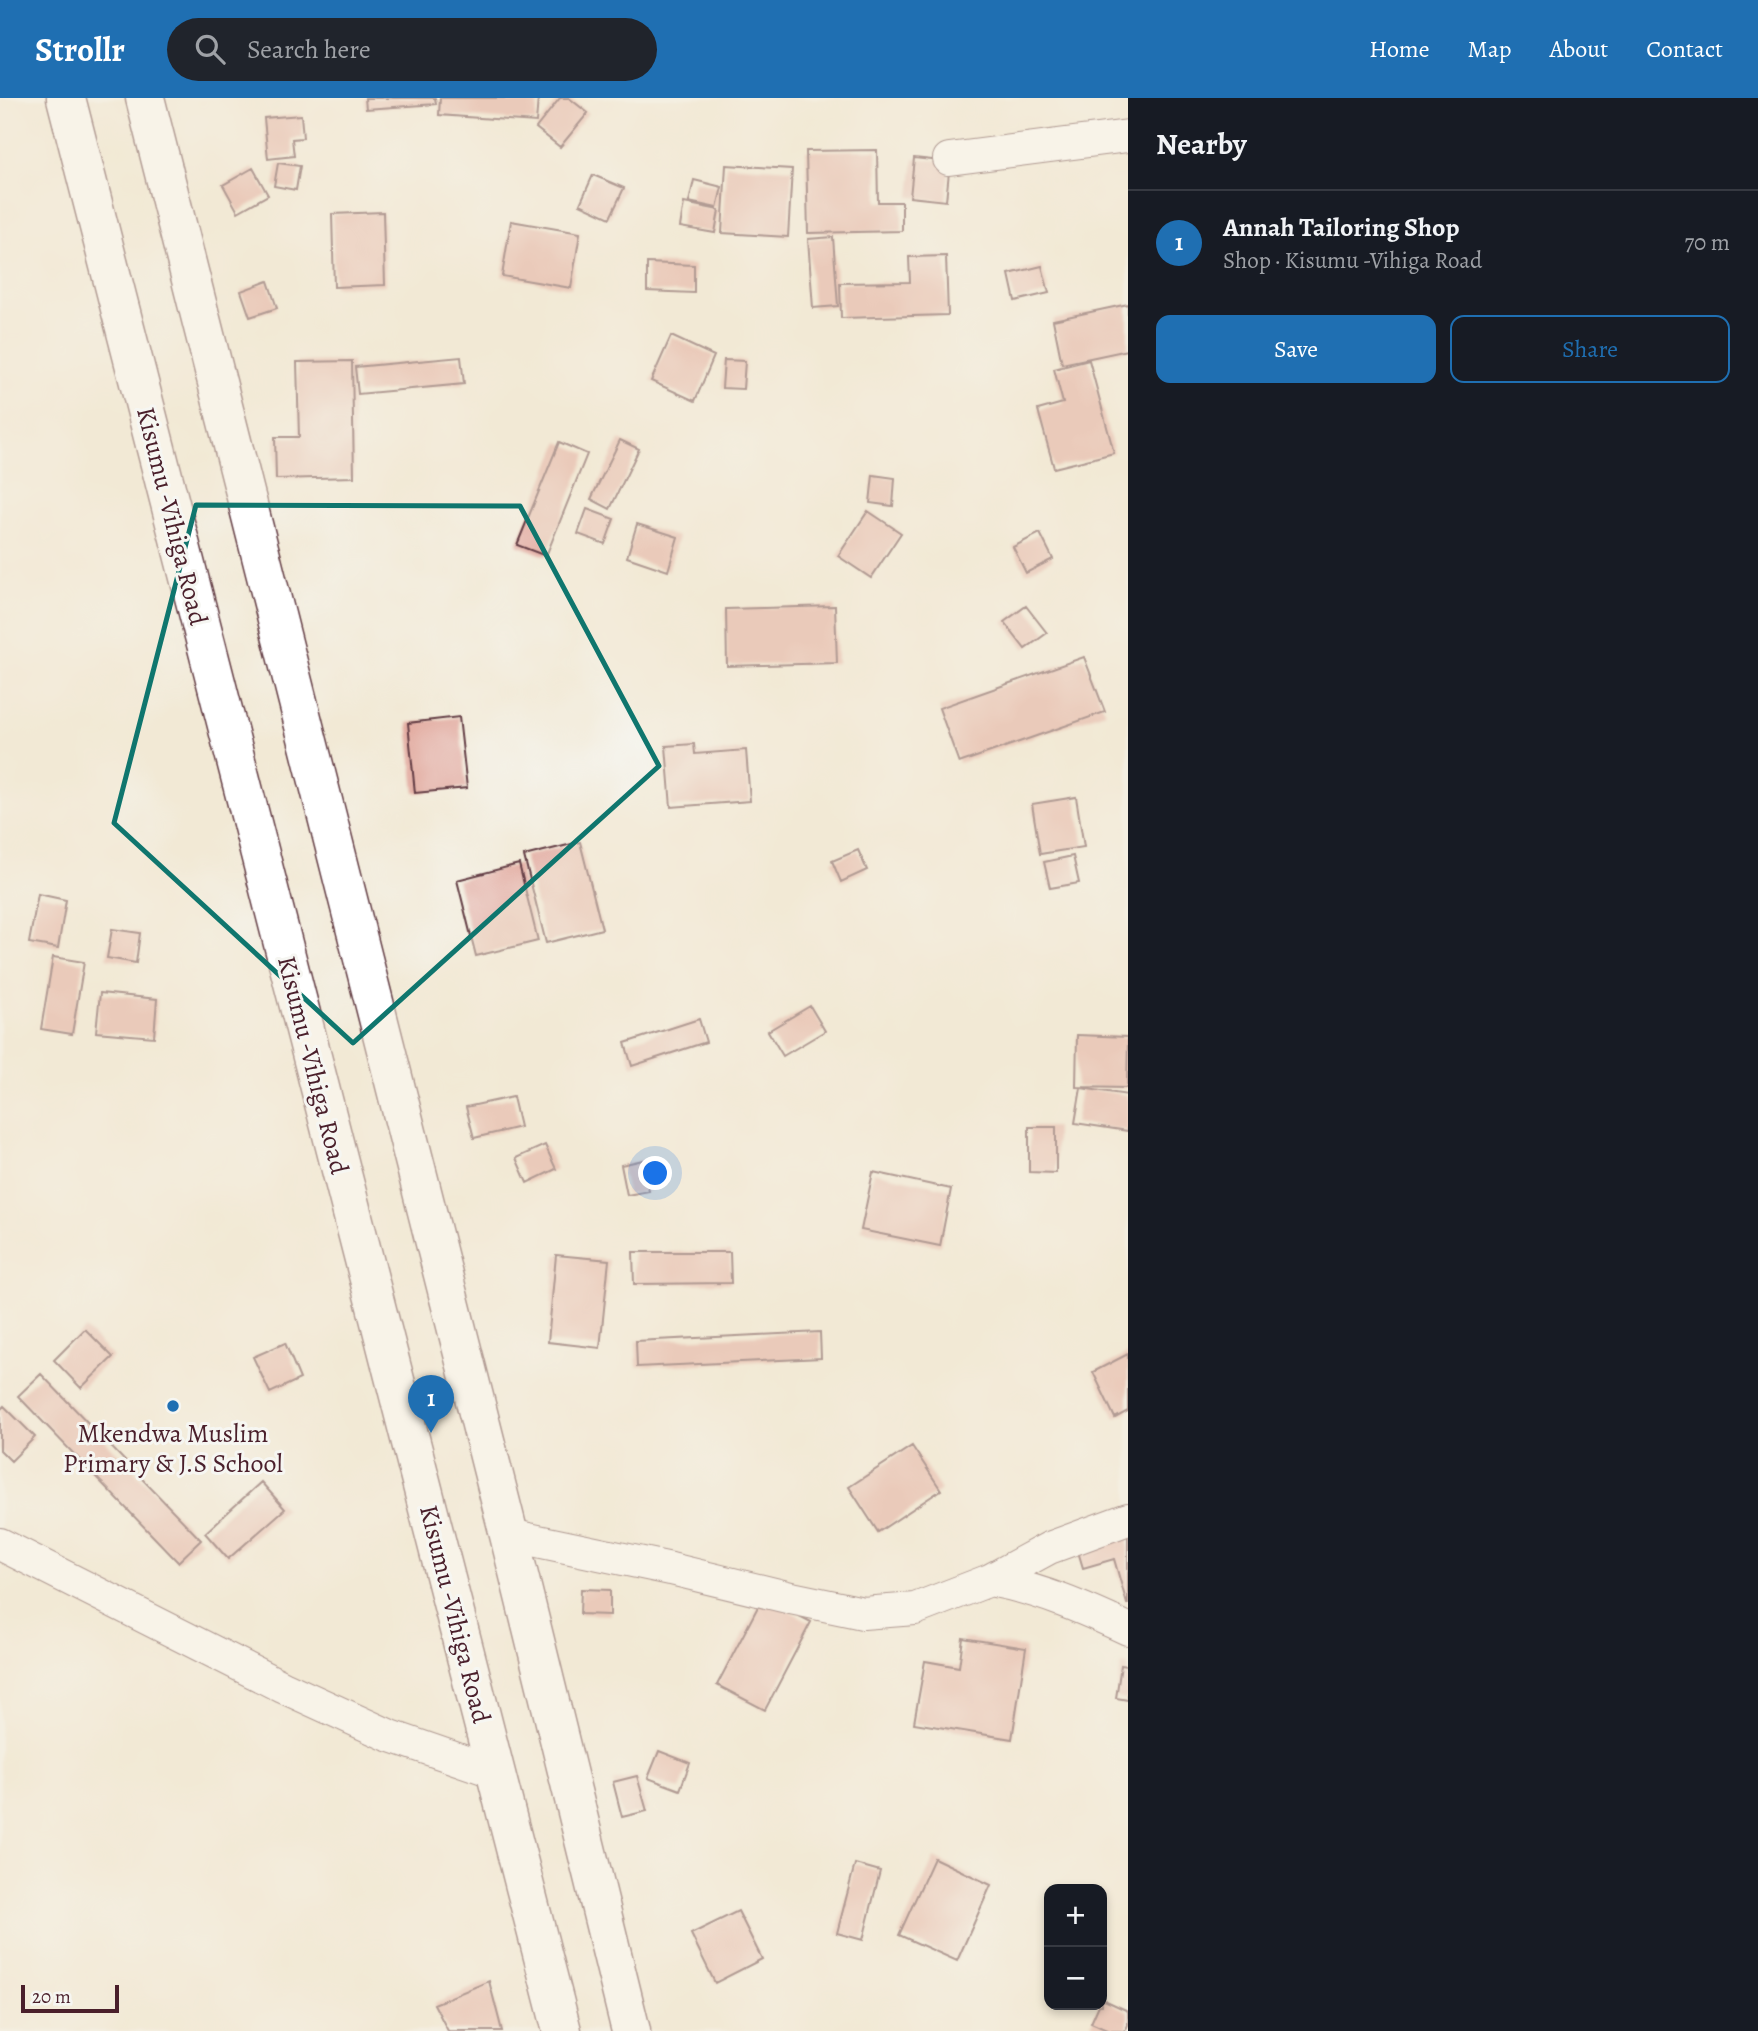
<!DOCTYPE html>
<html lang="en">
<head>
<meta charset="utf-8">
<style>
  :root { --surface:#171b24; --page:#20242c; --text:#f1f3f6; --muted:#9ea1a6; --line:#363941; --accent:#1f6fb2 }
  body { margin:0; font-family:Alegreya,serif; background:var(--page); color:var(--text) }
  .controls { position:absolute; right:21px; bottom:21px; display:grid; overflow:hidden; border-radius:14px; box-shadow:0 4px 10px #0003 }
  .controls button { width:63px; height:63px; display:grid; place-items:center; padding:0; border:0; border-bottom:2px solid var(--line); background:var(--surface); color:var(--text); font:35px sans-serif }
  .scale { position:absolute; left:21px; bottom:18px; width:98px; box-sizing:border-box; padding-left:7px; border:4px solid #4a1f2b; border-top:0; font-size:19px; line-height:24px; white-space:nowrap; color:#4a1f2b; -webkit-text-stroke:5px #f6f6f2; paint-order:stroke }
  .you { position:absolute; left:656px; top:1076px; width:24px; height:24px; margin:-18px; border:5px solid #fff; border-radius:50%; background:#1a73e8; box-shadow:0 0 0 10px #1a73e833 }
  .badge { display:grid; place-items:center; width:46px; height:46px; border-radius:50%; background:var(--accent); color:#fff; font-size:23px; font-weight:700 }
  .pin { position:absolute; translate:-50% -58px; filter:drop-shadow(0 2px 4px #0008) }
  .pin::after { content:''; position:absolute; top:37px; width:24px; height:21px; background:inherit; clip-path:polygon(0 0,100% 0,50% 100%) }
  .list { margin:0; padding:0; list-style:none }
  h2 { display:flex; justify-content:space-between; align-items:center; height:91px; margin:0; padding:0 28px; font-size:30px }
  h2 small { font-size:23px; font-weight:400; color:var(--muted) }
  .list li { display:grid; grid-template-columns:46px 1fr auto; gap:21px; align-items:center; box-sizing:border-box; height:105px; padding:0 28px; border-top:2px solid var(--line) }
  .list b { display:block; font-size:26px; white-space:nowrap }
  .list p { margin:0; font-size:23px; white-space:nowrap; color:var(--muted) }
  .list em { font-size:23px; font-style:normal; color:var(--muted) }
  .actions { display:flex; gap:14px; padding:21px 28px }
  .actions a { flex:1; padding:16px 0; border:2px solid var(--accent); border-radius:14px; text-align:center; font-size:24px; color:var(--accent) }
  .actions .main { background:var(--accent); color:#fff }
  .icon { flex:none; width:38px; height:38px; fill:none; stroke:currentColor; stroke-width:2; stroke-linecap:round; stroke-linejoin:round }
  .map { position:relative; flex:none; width:1128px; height:1933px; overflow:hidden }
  header { display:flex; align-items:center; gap:42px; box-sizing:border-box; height:98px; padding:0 35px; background:var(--accent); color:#fff }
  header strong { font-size:33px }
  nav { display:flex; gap:38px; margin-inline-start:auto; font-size:24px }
  .search { width:490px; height:63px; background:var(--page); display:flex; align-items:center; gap:18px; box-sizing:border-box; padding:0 24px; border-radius:38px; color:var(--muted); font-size:26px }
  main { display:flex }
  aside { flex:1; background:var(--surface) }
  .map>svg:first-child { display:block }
  .building { fill:#e1a499 }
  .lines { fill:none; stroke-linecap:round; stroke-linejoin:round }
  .minor-casing { stroke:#633d44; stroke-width:34 }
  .highway-casing { stroke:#633d44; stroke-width:41 }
  .minor { stroke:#fff; stroke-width:32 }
  .highway { stroke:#fff; stroke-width:38 }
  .marked { fill:none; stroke:#0f766e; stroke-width:5; stroke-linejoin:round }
  .poi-dot { fill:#1f6fb2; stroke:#f6f6f2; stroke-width:2.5 }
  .labels { text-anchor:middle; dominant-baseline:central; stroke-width:6; stroke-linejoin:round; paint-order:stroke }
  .street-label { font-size:26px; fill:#4a1f2b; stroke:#f6f6f2 }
  .poi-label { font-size:26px; fill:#4a1f2b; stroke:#f6f6f2 }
</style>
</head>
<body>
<header>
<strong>Strollr</strong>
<div class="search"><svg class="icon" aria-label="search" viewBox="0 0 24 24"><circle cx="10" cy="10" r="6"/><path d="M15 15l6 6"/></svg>Search here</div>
<nav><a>Home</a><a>Map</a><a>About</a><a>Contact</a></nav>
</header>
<main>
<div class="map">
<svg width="1128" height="1933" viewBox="0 0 1128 1933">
  <rect width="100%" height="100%" fill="#f6f6f2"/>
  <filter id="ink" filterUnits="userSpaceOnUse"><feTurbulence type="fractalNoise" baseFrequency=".0143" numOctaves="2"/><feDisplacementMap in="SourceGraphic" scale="14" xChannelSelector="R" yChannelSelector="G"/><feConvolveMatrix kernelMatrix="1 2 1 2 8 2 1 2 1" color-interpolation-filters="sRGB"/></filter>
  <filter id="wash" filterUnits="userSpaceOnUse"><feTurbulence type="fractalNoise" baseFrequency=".00686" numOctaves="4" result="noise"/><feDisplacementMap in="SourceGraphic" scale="28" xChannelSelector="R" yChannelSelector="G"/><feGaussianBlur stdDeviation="1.57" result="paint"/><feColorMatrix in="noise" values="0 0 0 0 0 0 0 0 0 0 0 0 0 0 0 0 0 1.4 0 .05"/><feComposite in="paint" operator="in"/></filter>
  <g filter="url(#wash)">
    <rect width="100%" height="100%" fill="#f2e9d5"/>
    <g id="blocks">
      <path class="building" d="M 365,0 L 435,0 L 436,6 L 366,11 Z
        M 440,0 L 538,0 L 536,24 L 439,17 Z
        M 560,0 L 569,0 L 588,15 L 560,49 L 536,30 Z
        M 301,17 L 303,40 L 292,41 L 294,58 L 268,61 L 264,20 Z
        M 877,52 L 878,104 L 902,104 L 902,133 L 808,135 L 806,53 Z
        M 914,60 L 950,64 L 946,103 L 910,99 Z
        M 278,65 L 300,68 L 296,92 L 274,88 Z
        M 726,67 L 792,71 L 788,139 L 722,135 Z
        M 253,70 L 268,97 L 238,114 L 223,87 Z
        M 593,77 L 624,90 L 610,120 L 580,106 Z
        M 694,82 L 722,89 L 717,110 L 689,104 Z
        M 684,105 L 719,112 L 715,135 L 680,129 Z
        M 383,114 L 385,187 L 334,189 L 332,116 Z
        M 511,123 L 580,135 L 571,190 L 502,178 Z
        M 833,139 L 838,208 L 813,210 L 808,141 Z
        M 946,158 L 948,217 L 841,220 L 840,185 L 910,184 L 909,159 Z
        M 647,165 L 694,167 L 694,195 L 647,193 Z
        M 1042,168 L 1049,195 L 1015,203 L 1009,176 Z
        M 268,183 L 277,210 L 250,219 L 241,193 Z
        M 1128,206 L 1128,252 L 1062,266 L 1053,222 Z
        M 671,238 L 714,258 L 695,303 L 651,283 Z
        M 461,259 L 464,286 L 358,296 L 355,269 Z
        M 724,262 L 745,263 L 743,291 L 722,290 Z
        M 1089,262 L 1114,355 L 1054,370 L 1038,312 L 1063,305 L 1054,271 Z
        M 352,263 L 354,379 L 276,381 L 275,339 L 299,339 L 297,264 Z
        M 620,342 L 639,351 L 610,411 L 591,401 Z
        M 559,344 L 587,356 L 546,458 L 517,447 Z
        M 873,377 L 895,380 L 893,408 L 870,405 Z
        M 587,411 L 614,421 L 605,446 L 578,436 Z
        M 868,413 L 901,435 L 871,480 L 838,458 Z
        M 637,426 L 678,439 L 668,473 L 627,459 Z
        M 1040,435 L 1053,461 L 1026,475 L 1013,449 Z
        M 835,508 L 837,565 L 727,568 L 726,511 Z
        M 1026,508 L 1047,535 L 1025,551 L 1004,524 Z
        M 1084,559 L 1105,614 L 959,665 L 939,610 Z
        M 459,619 L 467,690 L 415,695 L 408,625 Z
        M 694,646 L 695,656 L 746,652 L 750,703 L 671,709 L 666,648 Z
        M 1076,699 L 1084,749 L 1040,756 L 1032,706 Z
        M 580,744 L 602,831 L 546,845 L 524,758 Z
        M 858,752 L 867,772 L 841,784 L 832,763 Z
        M 1073,758 L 1079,785 L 1050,790 L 1044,764 Z
        M 519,766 L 538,843 L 476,858 L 457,782 Z
        M 38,796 L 66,802 L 58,850 L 29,845 Z
        M 112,831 L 140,835 L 136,865 L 107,860 Z
        M 53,859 L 84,864 L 72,936 L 41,931 Z
        M 100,895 L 157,901 L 154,939 L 96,934 Z
        M 810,908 L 825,933 L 783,958 L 768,933 Z
        M 699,921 L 706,944 L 632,968 L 625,945 Z
        M 1077,937 L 1128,939 L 1127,990 L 1076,989 Z
        M 1081,990 L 1128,997 L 1128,1033 L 1075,1025 Z
        M 513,999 L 520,1029 L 474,1040 L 466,1009 Z
        M 1029,1029 L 1056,1029 L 1056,1075 L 1029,1074 Z
        M 545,1047 L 556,1071 L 527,1085 L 516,1060 Z
        M 643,1062 L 649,1093 L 627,1097 L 621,1067 Z
        M 873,1074 L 951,1091 L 940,1148 L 861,1132 Z
        M 633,1154 L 730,1154 L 731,1185 L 634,1186 Z
        M 556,1157 L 609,1162 L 600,1250 L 548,1244 Z
        M 85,1231 L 113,1259 L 81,1290 L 54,1262 Z
        M 820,1234 L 821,1260 L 637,1269 L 636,1243 Z
        M 285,1245 L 300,1281 L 270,1295 L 253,1259 Z
        M 1128,1256 L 1128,1313 L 1115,1320 L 1093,1274 Z
        M 41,1276 L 201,1442 L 178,1464 L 18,1298 Z
        M 4,1308 L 35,1339 L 11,1363 L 0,1352 L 0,1312 Z
        M 912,1348 L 941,1392 L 878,1434 L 849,1389 Z
        M 261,1384 L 285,1411 L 228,1461 L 205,1435 Z
        M 1128,1435 L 1128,1506 L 1127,1506 L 1114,1461 L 1083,1470 L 1077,1450 Z
        M 581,1491 L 610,1492 L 610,1517 L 580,1516 Z
        M 763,1499 L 811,1524 L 765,1612 L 717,1587 Z
        M 963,1540 L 1026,1550 L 1012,1641 L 914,1625 L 925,1563 L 959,1569 Z
        M 1121,1567 L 1128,1568 L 1128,1602 L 1116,1600 Z
        M 659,1653 L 690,1665 L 680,1692 L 648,1680 Z
        M 637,1678 L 647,1713 L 622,1719 L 613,1684 Z
        M 934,1760 L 991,1787 L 957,1863 L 899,1837 Z
        M 855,1766 L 880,1773 L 863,1842 L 837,1835 Z
        M 738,1813 L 762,1861 L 715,1885 L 691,1836 Z
        M 489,1883 L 502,1933 L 448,1933 L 434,1906 Z
        M 1102,1901 L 1128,1913 L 1128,1927 L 1125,1933 L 1109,1933 L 1091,1925 L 1099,1907 L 1102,1907 Z"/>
    </g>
  </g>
  <g filter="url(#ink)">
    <use href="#blocks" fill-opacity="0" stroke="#633d44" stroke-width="2"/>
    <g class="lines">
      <g class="minor-casing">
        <path id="minor" d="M 949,61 L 1128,38
          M 509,1437 L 671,1471 L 791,1500 L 863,1515 L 915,1511 L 990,1482 L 1049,1450 L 1128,1421
          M 0,1446 L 283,1589 L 388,1637 L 495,1674
          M 990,1482 C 1039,1491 1083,1510 1128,1531"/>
      </g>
      <g class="highway-casing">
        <path id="highway" d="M 66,0 L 562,1933
          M 145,0 L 509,1437 L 631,1933"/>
      </g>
      <use href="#minor" class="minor"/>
      <use href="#highway" class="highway"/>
    </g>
  </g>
  <path d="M0 0H1128V1933H0ZM 196,407 L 520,408 L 659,668 L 353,945 L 114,725 Z" fill="#f2e9d5" fill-opacity=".55" fill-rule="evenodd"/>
  <path class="marked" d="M 196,407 L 520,408 L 659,668 L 353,945 L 114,725 Z"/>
  <circle class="poi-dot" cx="173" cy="1308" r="7"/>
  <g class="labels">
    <g class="street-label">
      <text transform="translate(172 418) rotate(76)">Kisumu -Vihiga Road</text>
      <text transform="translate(313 967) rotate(76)">Kisumu -Vihiga Road</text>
      <text transform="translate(455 1516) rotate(76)">Kisumu -Vihiga Road</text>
    </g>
    <g class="poi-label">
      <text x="173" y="1335">Mkendwa Muslim<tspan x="173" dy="30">Primary &amp; J.S School</tspan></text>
    </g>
  </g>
</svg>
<div class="controls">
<button>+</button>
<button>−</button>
</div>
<div class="scale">20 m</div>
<div class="you"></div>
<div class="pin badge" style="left:431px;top:1335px">1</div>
</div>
<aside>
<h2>Nearby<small></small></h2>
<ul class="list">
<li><span class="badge">1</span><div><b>Annah Tailoring Shop</b><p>Shop · Kisumu -Vihiga Road</p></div><em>70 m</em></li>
</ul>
<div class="actions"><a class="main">Save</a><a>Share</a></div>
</aside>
</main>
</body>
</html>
